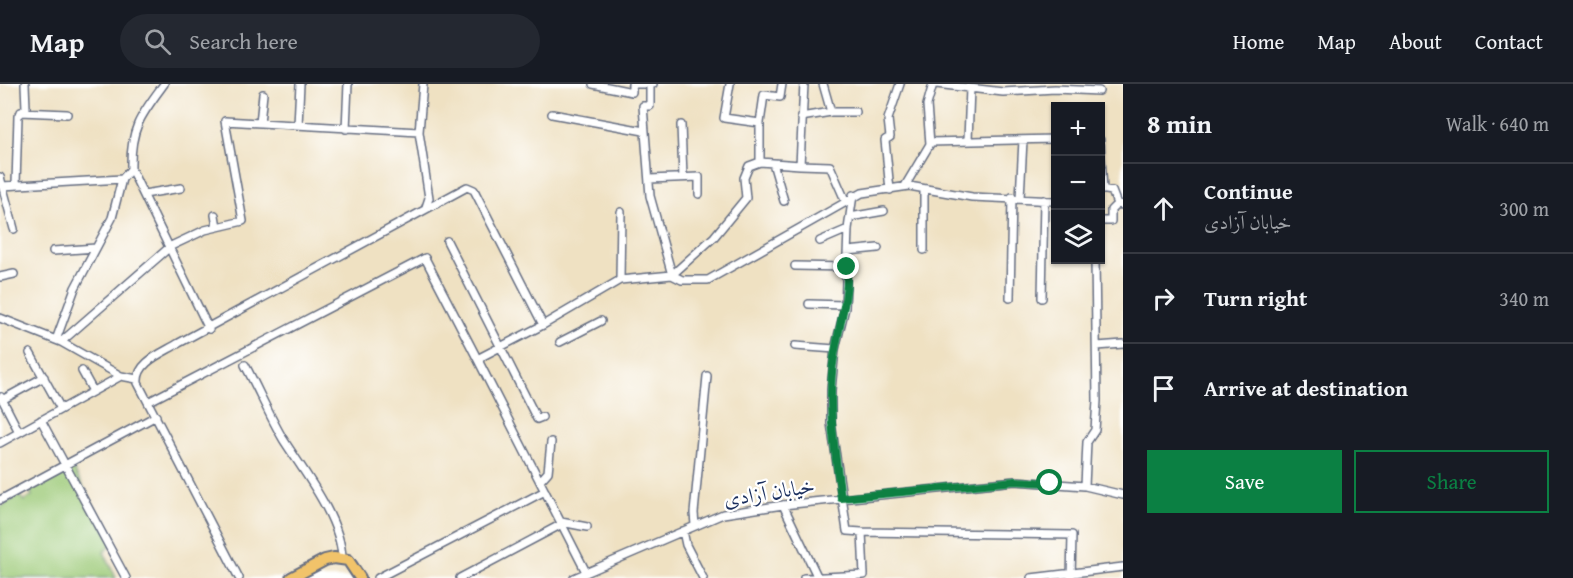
<!DOCTYPE html>
<html lang="en">
<head>
<meta charset="utf-8">
<style>
  :root { --surface:#171b24; --page:#242831; --text:#f1f3f6; --muted:#9ea1a6; --line:#363941; --accent:#0b8043 }
  body { margin:0; font-family:"Gentium Book Plus",Amiri,serif; background:var(--page); color:var(--text) }
  .controls { position:absolute; right:18px; top:18px; display:grid; overflow:hidden; border-radius:0px; box-shadow:0 2px 4px #0004 }
  .controls button { width:54px; height:54px; display:grid; place-items:center; padding:0; border:0; border-bottom:2px solid var(--line); background:var(--surface); color:var(--text); font:30px sans-serif }
  .stop { position:absolute; width:18px; height:18px; margin:-14px; border:4px solid #0b8043; border-radius:50%; background:#fff }
  .stop.end { background:#0b8043; border-color:#fff; box-shadow:0 2px 6px #0008 }
  .list { margin:0; padding:0; list-style:none }
  h2 { display:flex; justify-content:space-between; align-items:center; height:78px; margin:0; padding:0 24px; font-size:26px }
  h2 small { font-size:20px; font-weight:400; color:var(--muted) }
  .list li { display:grid; grid-template-columns:39px 1fr auto; gap:18px; align-items:center; box-sizing:border-box; height:90px; padding:0 24px; border-top:2px solid var(--line) }
  .list b { display:block; font-size:22px; white-space:nowrap }
  .list p { margin:0; font-size:20px; white-space:nowrap; color:var(--muted) }
  .list em { font-size:20px; font-style:normal; color:var(--muted) }
  .actions { display:flex; gap:12px; padding:18px 24px }
  .actions a { flex:1; padding:14px 0; border:2px solid var(--accent); border-radius:0px; text-align:center; font-size:21px; color:var(--accent) }
  .actions .main { background:var(--accent); color:#fff }
  .icon { flex:none; width:33px; height:33px; fill:none; stroke:currentColor; stroke-width:2; stroke-linecap:round; stroke-linejoin:round }
  .map { position:relative; flex:none; width:1123px; height:494px; overflow:hidden }
  header { display:flex; align-items:center; gap:36px; box-sizing:border-box; height:84px; padding:0 30px; background:var(--surface); border-bottom:2px solid var(--line) }
  header strong { font-size:28px }
  nav { display:flex; gap:33px; margin-inline-start:auto; font-size:21px }
  .search { width:420px; height:54px; background:var(--page); display:flex; align-items:center; gap:15px; box-sizing:border-box; padding:0 21px; border-radius:33px; color:var(--muted); font-size:22px }
  main { display:flex }
  aside { flex:1; background:var(--surface) }
  .map>svg:first-child { display:block }
  .green { fill:#9dca78; stroke:#5c7c6b; stroke-width:1.5 }
  .lines { fill:none; stroke-linecap:round; stroke-linejoin:round }
  .minor-casing { stroke:#656d81; stroke-width:10 }
  .highway-casing { stroke:#656d81; stroke-width:14 }
  .minor { stroke:#fff; stroke-width:7 }
  .highway { stroke:#f1c36a; stroke-width:10 }
  .route { stroke:#0b8043; stroke-width:8 }
  .labels { text-anchor:middle; dominant-baseline:central; stroke-width:4.5; stroke-linejoin:round; paint-order:stroke }
  .street-label { font-size:21px; fill:#1b2f5e; stroke:#fff }
</style>
</head>
<body>
<header>
<strong>Map</strong>
<div class="search"><svg class="icon" aria-label="search" viewBox="0 0 24 24"><circle cx="10" cy="10" r="6"/><path d="M15 15l6 6"/></svg>Search here</div>
<nav><a>Home</a><a>Map</a><a>About</a><a>Contact</a></nav>
</header>
<main>
<div class="map">
<svg width="1123" height="494" viewBox="0 0 1123 494">
  <rect width="100%" height="100%" fill="#fff"/>
  <filter id="ink" filterUnits="userSpaceOnUse"><feTurbulence type="fractalNoise" baseFrequency=".0167" numOctaves="2"/><feDisplacementMap in="SourceGraphic" scale="12" xChannelSelector="R" yChannelSelector="G"/><feConvolveMatrix kernelMatrix="1 2 1 2 8 2 1 2 1" color-interpolation-filters="sRGB"/></filter>
  <filter id="wash" filterUnits="userSpaceOnUse"><feTurbulence type="fractalNoise" baseFrequency=".008" numOctaves="4" result="noise"/><feDisplacementMap in="SourceGraphic" scale="24" xChannelSelector="R" yChannelSelector="G"/><feGaussianBlur stdDeviation="1.35" result="paint"/><feColorMatrix in="noise" values="0 0 0 0 0 0 0 0 0 0 0 0 0 0 0 0 0 1.4 0 .05"/><feComposite in="paint" operator="in"/></filter>
  <g filter="url(#wash)">
    <rect width="100%" height="100%" fill="#efe1c2"/>
    <path class="green" d="M 73,384 L 113,459 L 104,468 L 116,494 L 0,494 L 0,423 L 19,411 L 24,417 L 32,412 L 30,406 Z"/>
  </g>
  <g filter="url(#ink)">
    <g class="lines">
      <g class="minor-casing">
        <path id="minor" d="M 164,0 C 141,31 130,44 131,85 L 209,245
          M 423,0 L 419,48 L 429,114 L 426,123
          M 593,0 L 632,8 L 632,0
          M 634,0 L 653,0
          M 650,0 L 650,22 L 643,22 L 650,112 L 672,191
          M 936,0 L 1003,8 L 1055,5 L 1099,7
          M 21,28 L 67,30
          M 831,28 L 856,28
          M 552,30 L 644,47
          M 801,33 L 831,28 L 823,0
          M 260,39 L 263,10
          M 760,39 L 764,11 L 780,13 L 782,0
          M 298,41 L 300,0
          M 681,41 L 683,93
          M 346,45 L 348,0
          M 968,56 L 970,4
          M 1100,56 L 1103,106
          M 930,58 L 1056,55
          M 760,78 L 800,81 L 804,0
          M 773,79 L 784,117
          M 800,81 L 830,82 L 845,116
          M 0,93 L 14,145
          M 649,95 L 699,93 L 699,110
          M 16,100 L 18,32 L 26,24 L 25,0
          M 2,102 L 122,95
          M 905,102 L 930,60 L 927,21 L 933,0
          M 1100,105 L 1112,107 L 1117,120 L 1123,121
          M 890,106 L 885,56 L 890,53 L 888,35 L 900,0
          M 144,110 L 181,104
          M 1020,114 L 1023,56
          M 215,131 L 217,143
          M 850,133 L 884,127
          M 1100,137 L 1111,137 L 1111,126 L 1117,120
          M 447,157 L 537,335 L 542,333
          M 820,157 L 848,145
          M 924,166 L 924,106
          M 53,167 L 96,164
          M 848,167 L 878,164
          M 795,182 L 847,183
          M 672,191 L 714,153 L 746,114 L 744,94 L 749,82 L 760,78 L 760,39 L 724,34 L 730,0
          M 0,193 L 14,190
          M 620,196 L 621,128
          M 1010,214 L 1012,113
          M 1042,214 L 1044,116
          M 809,220 L 845,221
          M 0,234 L 61,258 L 121,292 L 137,295
          M 543,241 L 620,196 L 672,191 L 682,196 L 708,196 L 862,109 L 909,102 L 972,113 L 1056,117
          M 56,256 L 75,204 L 112,134 L 122,95 L 131,85
          M 61,258 L 171,162 L 205,146 L 243,137 L 225,37 L 419,48
          M 560,258 L 601,237
          M 795,262 L 835,265
          M 1097,262 L 1123,260
          M 30,269 L 61,325
          M 245,281 C 258,305 269,331 283,355 C 304,388 341,435 342,474
          M 82,287 L 93,307
          M 1,313 L 19,348
          M 2,316 L 44,293
          M 148,318 L 425,174 L 479,278
          M 41,336 L 126,494
          M 0,359 L 121,292
          M 540,397 L 548,388 L 551,358
          M 1085,402 L 1087,358 L 1095,346 L 1097,317 L 1095,176
          M 0,416 L 156,332
          M 783,421 L 818,494
          M 561,438 L 587,443
          M 695,441 L 694,429 L 707,292
          M 683,447 L 686,461 L 703,494
          M 862,448 L 1072,451 L 1071,494
          M 239,494 L 138,299 C 136,278 163,269 179,259 L 467,103 L 474,106 L 543,241 L 481,273 L 479,278 L 586,488
          M 378,494 L 545,407
          M 460,494 L 562,440
          M 574,494 L 723,430 L 783,421 L 1015,397 L 1085,402 L 1123,411
          M 804,494 L 864,491 L 862,448 L 847,447 L 831,339 L 831,306 L 835,265 L 845,224 L 848,145 L 853,111
          M 1031,494 L 1123,483"/>
      </g>
      <g class="highway-casing">
        <path id="highway" d="M 291,494 L 325,476 L 334,474 L 348,476 L 360,494"/>
      </g>
      <use href="#minor" class="minor"/>
      <use href="#highway" class="highway"/>
    </g>
  </g>
  <g class="lines" filter="url(#ink)">
    <path class="route" d="M 847,183 C 849,219 835,252 832,289 C 828,331 836,372 841,414 L 1015,397 L 1050,399"/>
  </g>
  <g class="labels">
    <g class="street-label">
      <text transform="translate(769 408) rotate(-9)">خیابان آزادی</text>
    </g>
  </g>
</svg>
<div class="controls">
<button>+</button>
<button>−</button>
<button><svg class="icon" aria-label="layers" viewBox="0 0 24 24"><path d="M12 4l9 5-9 5-9-5zM3 14l9 5 9-5"/></svg></button>
</div>
<div class="stop" style="left:1050px;top:399px"></div>
<div class="stop end" style="left:847px;top:183px"></div>
</div>
<aside>
<h2>8 min<small>Walk · 640 m</small></h2>
<ul class="list">
<li><svg class="icon" aria-label="ahead" viewBox="0 0 24 24"><path d="M12 20V5M6 11l6-6 6 6"/></svg><div><b>Continue</b><p>خیابان آزادی</p></div><em>300 m</em></li>
<li><svg class="icon" aria-label="right" viewBox="0 0 24 24"><path d="M7 20v-9h11M14 6l5 5-5 5"/></svg><div><b>Turn right</b></div><em>340 m</em></li>
<li><svg class="icon" aria-label="arrive" viewBox="0 0 24 24"><path d="M6 21V4h12l-3 4 3 4H6"/></svg><div><b>Arrive at destination</b></div></li>
</ul>
<div class="actions"><a class="main">Save</a><a>Share</a></div>
</aside>
</main>
</body>
</html>
